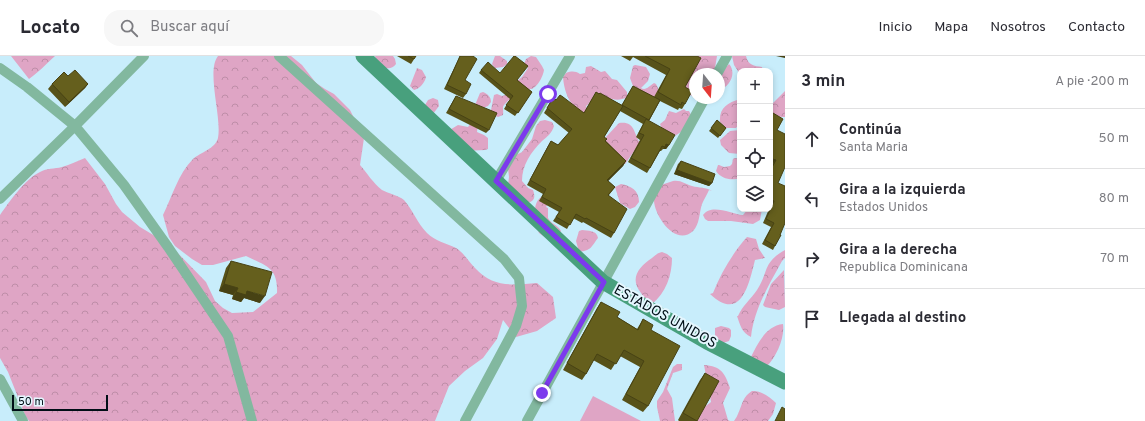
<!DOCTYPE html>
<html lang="es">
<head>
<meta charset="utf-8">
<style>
  :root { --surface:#fff; --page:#f7f7f7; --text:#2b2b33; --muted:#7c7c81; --line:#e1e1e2 }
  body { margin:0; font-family:Overpass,sans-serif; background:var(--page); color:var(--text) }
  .controls { position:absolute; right:12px; top:12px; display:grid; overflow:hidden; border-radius:8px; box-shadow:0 2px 6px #0003 }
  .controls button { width:36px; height:36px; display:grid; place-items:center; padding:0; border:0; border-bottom:1px solid var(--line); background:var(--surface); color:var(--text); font:20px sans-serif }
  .compass { position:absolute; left:689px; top:12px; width:36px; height:36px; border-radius:50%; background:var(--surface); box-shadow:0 2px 6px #0003; rotate:163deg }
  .scale { position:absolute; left:12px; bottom:10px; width:96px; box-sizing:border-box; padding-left:4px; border:2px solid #000e16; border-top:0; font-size:11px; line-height:14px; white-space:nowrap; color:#000e16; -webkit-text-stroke:3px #e4f6fe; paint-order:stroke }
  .stop { position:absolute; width:12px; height:12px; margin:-9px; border:3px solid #7c3aed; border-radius:50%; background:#fff }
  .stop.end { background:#7c3aed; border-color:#fff; box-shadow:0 1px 4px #0008 }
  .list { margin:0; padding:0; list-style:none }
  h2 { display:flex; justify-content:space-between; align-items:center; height:52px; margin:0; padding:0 16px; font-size:17px }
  h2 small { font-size:13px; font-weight:400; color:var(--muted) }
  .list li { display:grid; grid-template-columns:26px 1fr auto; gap:12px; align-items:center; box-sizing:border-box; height:60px; padding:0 16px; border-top:1px solid var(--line) }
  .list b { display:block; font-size:15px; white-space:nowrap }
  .list p { margin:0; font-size:13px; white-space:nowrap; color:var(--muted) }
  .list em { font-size:13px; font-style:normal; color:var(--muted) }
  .icon { flex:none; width:22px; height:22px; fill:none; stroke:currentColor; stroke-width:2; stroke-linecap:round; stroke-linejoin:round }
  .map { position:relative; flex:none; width:785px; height:365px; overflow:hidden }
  header { display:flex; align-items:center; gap:24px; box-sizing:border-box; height:56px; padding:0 20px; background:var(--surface); border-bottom:1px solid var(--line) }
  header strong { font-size:19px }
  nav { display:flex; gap:22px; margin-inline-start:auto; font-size:14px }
  .search { width:280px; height:36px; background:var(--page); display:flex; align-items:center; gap:10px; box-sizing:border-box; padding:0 14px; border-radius:16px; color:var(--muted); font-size:15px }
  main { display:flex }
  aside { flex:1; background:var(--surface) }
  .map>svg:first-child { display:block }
  .forest { fill:url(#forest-crowns) }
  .pitch { fill:#dfa5c5 }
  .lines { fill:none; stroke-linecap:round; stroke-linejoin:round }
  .street { stroke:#82b89f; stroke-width:10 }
  .secondary { stroke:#48a07d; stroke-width:15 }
  .wall { fill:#575219 }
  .shaded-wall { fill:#474214 }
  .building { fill:#655f1d; stroke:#474214 }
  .route { stroke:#7c3aed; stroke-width:5 }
  .labels { text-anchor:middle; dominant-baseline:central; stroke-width:4; stroke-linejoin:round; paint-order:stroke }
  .street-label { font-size:14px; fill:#000e16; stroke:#e4f6fe }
</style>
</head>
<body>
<header>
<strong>Locato</strong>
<div class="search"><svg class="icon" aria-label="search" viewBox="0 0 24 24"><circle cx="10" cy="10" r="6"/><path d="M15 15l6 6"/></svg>Buscar aquí</div>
<nav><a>Inicio</a><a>Mapa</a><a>Nosotros</a><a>Contacto</a></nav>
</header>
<main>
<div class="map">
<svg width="785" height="365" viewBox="0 0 785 365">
  <defs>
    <pattern id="forest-crowns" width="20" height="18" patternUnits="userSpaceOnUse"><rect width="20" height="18" fill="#dfa5c5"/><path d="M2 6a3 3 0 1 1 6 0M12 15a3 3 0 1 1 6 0" fill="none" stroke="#be8da8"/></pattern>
  </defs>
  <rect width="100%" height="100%" fill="#c8edfb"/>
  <path class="forest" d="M 11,0 L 55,0 C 46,8 39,16 29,23 Z
    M 218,0 L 291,0 L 302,9 L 316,27 L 325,33 L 334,38 L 350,54 L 364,82 L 360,109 C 367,117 373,127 382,134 C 389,138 398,139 404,144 C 413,154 417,167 427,177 C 435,185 446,187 456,192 C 463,196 469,206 475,212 C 493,232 513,229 537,227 L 553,241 L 556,262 L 537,275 L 516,281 L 503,264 L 497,283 L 483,302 L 465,315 L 449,330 L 435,365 L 29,365 L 25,359 L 8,316 L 0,302 L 0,159 C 10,145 25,123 40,116 C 47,112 54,113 62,111 C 69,109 77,105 85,102 L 105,128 L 116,148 L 122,156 L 140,171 L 170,189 L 206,226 L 215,245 L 223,252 L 232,257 L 253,256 L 277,237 C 278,211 266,210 246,200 L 213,209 L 202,209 L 192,203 L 175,190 L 169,181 L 163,159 C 172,141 178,118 193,103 C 201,96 215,93 218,82 C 222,61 206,15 218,0 Z
    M 375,0 L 393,0 L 395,3 L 396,8 C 389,17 378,10 375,0 Z
    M 495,0 L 500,0 L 507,5 L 507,8 L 503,11 L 495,12 L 492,8 Z
    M 531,0 L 536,1 L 542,10 L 544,14 C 543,21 536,35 528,33 C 524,32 519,28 516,26 L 522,21 L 528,12 L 524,8 L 526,3 Z
    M 690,0 L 717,0 L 714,18 L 695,18 L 695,39 L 692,40 C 676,33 686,13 690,0 Z
    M 732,0 L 746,0 C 748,9 754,10 762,11 L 763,15 L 740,15 L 740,18 L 734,9 Z
    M 729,8 C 737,17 730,31 719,34 L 719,19 Z
    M 635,9 L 646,11 L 650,18 L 648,25 L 641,32 C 646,35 649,30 654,27 L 656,28 L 658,32 L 659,44 L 633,30 L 630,22 L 633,10 Z
    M 591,10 L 601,16 L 605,15 L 612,23 L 617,24 L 627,36 L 627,41 C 618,47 605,42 596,36 C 592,41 592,46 586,50 L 593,68 C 576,53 565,46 563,21 L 566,17 C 572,15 575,15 580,18 L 585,17 L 586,11 Z
    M 417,12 L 422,14 L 426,21 C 425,26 420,33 414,34 L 410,30 Z
    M 785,35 L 785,61 C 778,61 775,60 770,55 L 770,50 Z
    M 483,36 C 488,38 491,41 491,46 L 488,50 L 483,52 L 475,49 L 480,37 Z
    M 497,38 L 502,40 L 509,38 L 512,45 L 509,44 C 500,52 504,50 503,59 L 498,61 L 493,59 L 491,54 L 494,39 Z
    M 433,42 L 438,44 L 439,50 L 433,58 L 425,49 L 428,44 Z
    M 740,43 L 740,67 L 736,72 L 726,72 L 720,66 C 719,52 727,47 740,43 Z
    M 684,53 L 686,55 L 689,55 L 691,59 C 688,67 683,77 674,80 L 662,73 L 660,68 L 665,64 L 669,55 L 676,57 Z
    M 545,64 L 552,66 L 554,70 C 552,77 547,81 542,85 C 531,96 522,109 522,125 L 528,132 L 533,134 C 536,142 534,146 526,147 L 508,129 L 509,121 L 508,112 L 516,99 L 522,96 L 532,83 L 536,70 L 540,65 Z
    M 471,67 L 478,68 L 477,76 L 484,79 L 488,82 L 488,93 L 485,94 L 464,95 L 448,75 L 458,69 L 468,71 Z
    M 619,67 C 635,65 633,76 640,87 L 625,108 L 622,108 L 603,86 L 606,81 Z
    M 740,74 L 740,98 L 729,97 L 721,89 L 720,84 L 730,75 Z
    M 735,102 L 740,103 L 740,122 C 732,125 721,123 716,115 L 718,109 L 719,109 L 724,111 L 730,110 L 732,108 L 733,103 Z
    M 673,125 C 682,124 684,128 692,130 C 699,132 706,131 712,135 L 709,134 C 707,139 704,143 702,148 C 699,157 700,168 693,175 C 676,191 655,161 654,145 C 654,140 656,135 658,130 Z
    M 621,128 C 631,130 639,134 639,146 L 635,151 L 630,153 L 620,147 L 615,131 Z
    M 543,140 L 550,145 L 546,151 L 548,152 L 548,162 C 551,168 558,169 561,175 L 559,178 L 546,182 L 539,177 C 536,167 530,146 543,140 Z
    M 748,153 L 762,153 L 760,164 L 753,168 L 731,165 L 708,165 L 705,163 L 703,159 C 711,147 732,158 743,159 Z
    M 582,174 C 588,175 597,174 598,182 C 591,191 592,194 579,196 L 576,185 L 579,175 Z
    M 747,181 L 756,183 L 759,193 L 765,202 L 755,204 C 749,228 741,267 710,238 L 713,237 C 721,217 732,198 747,181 Z
    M 785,194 L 785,202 L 782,205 C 769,229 754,253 751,281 C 742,277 740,269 737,260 L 738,260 C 742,250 751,243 757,234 C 769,216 762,207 785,194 Z
    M 662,196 L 667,198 L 672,202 C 672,219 666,237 652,248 C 647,246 644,242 641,237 C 629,222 639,211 652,202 C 656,199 657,197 662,196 Z
    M 784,214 L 785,251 L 779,254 L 765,251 L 763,249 L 771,228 Z
    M 783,268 C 785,282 776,301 767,310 L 750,303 C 757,289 765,270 783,268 Z
    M 721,270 L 729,272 L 731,274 L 731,280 L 729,285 L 723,287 L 717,285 L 715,280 L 715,272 Z
    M 677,308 L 682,308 L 682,314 L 673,317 L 667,333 L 672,342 L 675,365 L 660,365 L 657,351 L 657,345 L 663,336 L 673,311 Z
    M 704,309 C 721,310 725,317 730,332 L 723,347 L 728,364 L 730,365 L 696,365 L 703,352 L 711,346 Z
    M 752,335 C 760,334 770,341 776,347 L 773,358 L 768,365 L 734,365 C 742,355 740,342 752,335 Z"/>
  <path class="pitch" d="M 593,340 L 641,365 L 580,365 Z"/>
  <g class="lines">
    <path class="street" d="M 279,0 L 504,203 L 519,222 L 522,250 L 516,270 L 465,365
      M 0,12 L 27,31 L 75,70 L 144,0
      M 717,18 L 727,0
      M 496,125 L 570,0
      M 0,143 L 75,70 L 124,129 L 168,191 L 228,280 L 252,365
      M 0,323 L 23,365
      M 527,365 L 705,42"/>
    <path class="secondary" d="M 363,0 L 603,226 L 707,286 L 785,326"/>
  </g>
  <path class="wall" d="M 397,0 L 416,0 L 411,8 Z
    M 460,0 L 473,0 L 465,24 L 466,38 L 463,42 L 444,33 Z
    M 621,0 L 697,0 L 685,31 L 685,48 L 682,53 L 679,52 L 678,54 L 660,45 L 649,65 L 669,89 L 666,93 L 663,93 L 661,95 L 660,95 L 650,112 L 647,117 L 628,106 L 640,84 L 636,81 L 643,68 L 620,55 L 604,81 L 606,85 L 626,105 L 623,110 L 608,125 L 615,131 L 609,139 L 614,177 L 611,182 L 583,166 L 582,167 L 573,162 L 567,173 L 553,165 L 559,156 L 539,145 L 543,138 L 527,129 L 548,90 L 551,85 L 558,89 L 569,77 L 544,57 L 553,42 L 584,57 L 596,36 L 622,49 L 633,30 L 654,41 L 666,19 L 633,1 L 630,5 Z
    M 481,14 L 500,17 L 517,24 L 532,36 L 515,60 L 504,53 L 510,43 L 479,17 Z
    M 68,20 L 88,28 L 85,32 L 65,51 L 48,33 L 52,28 Z
    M 456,40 L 489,74 L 486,77 L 446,57 Z
    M 770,61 L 777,74 L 778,127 L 780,179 L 775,190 L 773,194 L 762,188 L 771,171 L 763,167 L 769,153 L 770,153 L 771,149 L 770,149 L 770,114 L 773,107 L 770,107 Z
    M 717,64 L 726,72 L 718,82 L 709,75 Z
    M 681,105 L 712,127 L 709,130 L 674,118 L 678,108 Z
    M 231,205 L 260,247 L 244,242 L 241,246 L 232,243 L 233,239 L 219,235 L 226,212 Z
    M 601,246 L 617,261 L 637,273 L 643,263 L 651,274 L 648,350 L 643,356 L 622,344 L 640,311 L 620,300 L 611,314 L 593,304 L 586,318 L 582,324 L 563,314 L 597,252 Z
    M 705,317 L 697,365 L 679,365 L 678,364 L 700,324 Z"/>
  <path class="shaded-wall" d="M 776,0 L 785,0 L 785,2 Z
    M 88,28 L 85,32 L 65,51 L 69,46 Z
    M 666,88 L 669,89 L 666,93 L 663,93 Z
    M 770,102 L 776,104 L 773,107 L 770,107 Z
    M 626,105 L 623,110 L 604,129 L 607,124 Z
    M 677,114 L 712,127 L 709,130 L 674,118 Z
    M 224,228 L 238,232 L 233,239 L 219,235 Z
    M 247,235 L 265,240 L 260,247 L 244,242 L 241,246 L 232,243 L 236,236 Z"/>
  <path class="building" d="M 408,0 L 416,0 L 414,3 Z
    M 460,0 L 473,0 L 477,3 L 465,24 L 471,28 L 466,38 L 447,29 Z
    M 514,0 L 515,0 L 528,10 L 517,24 L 532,36 L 518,57 L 506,49 L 513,40 L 481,14 L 488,6 L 500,17 Z
    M 645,0 L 697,0 L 701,2 L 685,31 L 692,35 L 685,48 L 682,46 L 681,49 L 658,36 L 670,13 Z
    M 75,14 L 88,28 L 69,46 L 52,28 L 64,16 L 68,20 Z
    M 633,30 L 660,44 L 649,64 L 622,49 Z
    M 596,36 L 599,38 L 600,37 L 623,50 L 604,81 L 607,83 L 605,85 L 626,105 L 607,124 L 615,131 L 608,139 L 627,153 L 614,177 L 586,162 L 585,163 L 576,158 L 570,169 L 556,161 L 562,152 L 542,141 L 546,133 L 530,124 L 551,85 L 558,89 L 572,73 L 547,52 L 553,42 L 556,44 L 560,39 L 563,41 L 584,57 Z
    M 456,40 L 497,57 L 489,74 L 449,53 Z
    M 773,57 L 783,63 L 777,74 L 785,78 L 785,111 L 778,127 L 785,130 L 785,167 L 780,179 L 781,179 L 775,190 L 765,184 L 774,167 L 766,163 L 774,145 L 770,143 L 770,115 L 776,104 L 770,102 L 770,62 Z
    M 646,63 L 675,79 L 669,89 L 666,88 L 665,91 L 662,90 L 650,112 L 631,102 L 644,79 L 639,77 Z
    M 717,64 L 726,72 L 720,80 L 711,72 Z
    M 681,105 L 715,118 L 712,127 L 677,114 Z
    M 231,205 L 272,216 L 265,240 L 247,235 L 246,239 L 236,236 L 238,232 L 224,228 Z
    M 601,246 L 620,256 L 617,261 L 638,274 L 643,263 L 653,269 L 651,274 L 680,290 L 648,350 L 626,338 L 644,305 L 624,294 L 616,308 L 597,298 L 586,318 L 567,307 Z
    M 705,317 L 719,325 L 697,365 L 683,357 Z
    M 782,351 L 785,353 L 785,365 L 775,365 Z"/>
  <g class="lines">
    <path class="route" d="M 542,337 L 604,226 L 496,125 L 548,38"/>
  </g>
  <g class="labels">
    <g class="street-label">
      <text transform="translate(665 261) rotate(29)">ESTADOS UNIDOS</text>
    </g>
  </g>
</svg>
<div class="controls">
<button>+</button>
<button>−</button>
<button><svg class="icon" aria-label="locate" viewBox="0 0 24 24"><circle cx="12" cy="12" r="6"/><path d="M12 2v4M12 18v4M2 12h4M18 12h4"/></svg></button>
<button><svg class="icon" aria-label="layers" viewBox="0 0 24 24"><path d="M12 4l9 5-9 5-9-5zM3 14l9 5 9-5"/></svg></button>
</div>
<svg class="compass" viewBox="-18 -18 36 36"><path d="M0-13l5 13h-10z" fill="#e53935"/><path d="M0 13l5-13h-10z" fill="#7c7c81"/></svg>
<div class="scale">50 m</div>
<div class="stop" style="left:548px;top:38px"></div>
<div class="stop end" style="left:542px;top:337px"></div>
</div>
<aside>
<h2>3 min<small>A pie · 200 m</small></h2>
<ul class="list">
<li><svg class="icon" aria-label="ahead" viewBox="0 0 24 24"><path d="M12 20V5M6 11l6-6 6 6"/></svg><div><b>Continúa</b><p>Santa Maria</p></div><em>50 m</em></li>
<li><svg class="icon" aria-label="left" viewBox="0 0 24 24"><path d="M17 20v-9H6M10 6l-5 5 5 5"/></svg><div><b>Gira a la izquierda</b><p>Estados Unidos</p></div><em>80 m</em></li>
<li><svg class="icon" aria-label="right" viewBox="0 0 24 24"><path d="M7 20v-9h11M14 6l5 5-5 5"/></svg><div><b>Gira a la derecha</b><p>Republica Dominicana</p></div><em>70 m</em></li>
<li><svg class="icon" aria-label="arrive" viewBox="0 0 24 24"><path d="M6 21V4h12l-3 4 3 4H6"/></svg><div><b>Llegada al destino</b></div></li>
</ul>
</aside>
</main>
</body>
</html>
